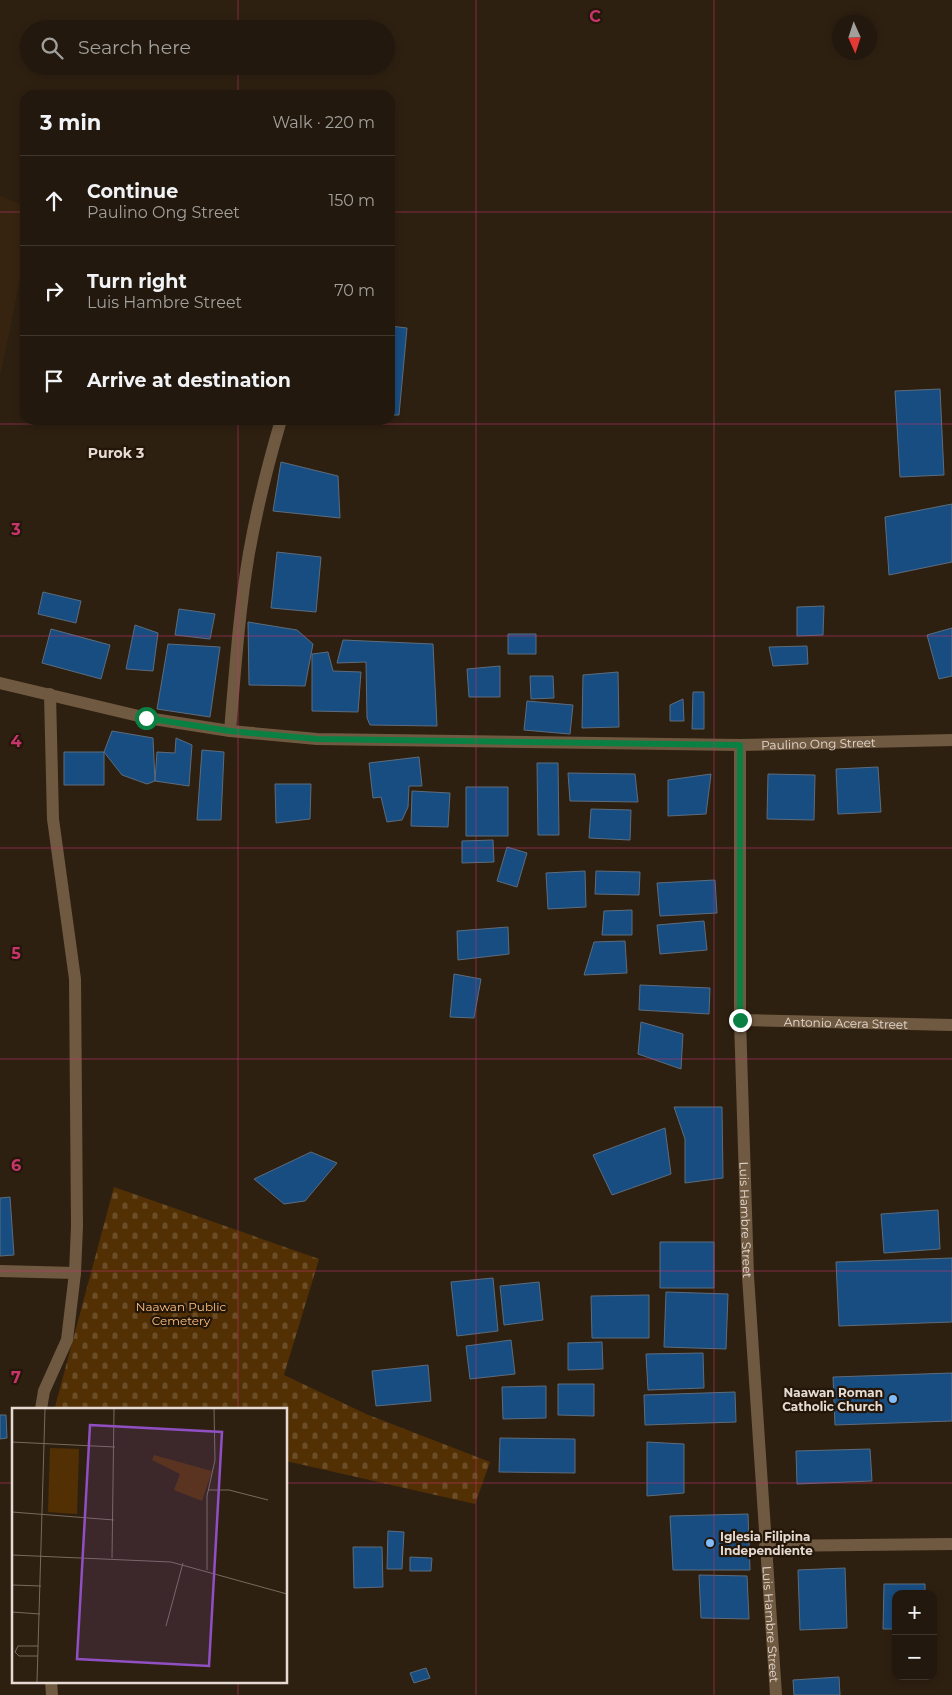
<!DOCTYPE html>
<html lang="en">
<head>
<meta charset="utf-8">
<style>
  :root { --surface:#22180d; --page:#2a2116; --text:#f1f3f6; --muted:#a2a09d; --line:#3f372e }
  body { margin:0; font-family:Montserrat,sans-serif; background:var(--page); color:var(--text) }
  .controls { position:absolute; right:15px; bottom:15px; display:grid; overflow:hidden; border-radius:10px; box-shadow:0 2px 8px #0003 }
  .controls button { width:45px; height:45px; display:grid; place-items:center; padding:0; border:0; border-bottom:1px solid var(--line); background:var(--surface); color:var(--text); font:25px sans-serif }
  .compass { position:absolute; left:832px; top:15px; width:45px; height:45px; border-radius:50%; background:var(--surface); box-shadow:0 2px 8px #0003; rotate:177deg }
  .stop { position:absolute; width:15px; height:15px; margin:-11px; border:4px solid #0b8043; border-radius:50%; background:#fff }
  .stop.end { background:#0b8043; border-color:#fff; box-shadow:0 1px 5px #0008 }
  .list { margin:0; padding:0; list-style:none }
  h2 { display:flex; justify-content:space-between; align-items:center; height:65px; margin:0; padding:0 20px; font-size:21px }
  h2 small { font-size:16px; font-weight:400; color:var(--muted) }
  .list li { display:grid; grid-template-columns:32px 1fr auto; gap:15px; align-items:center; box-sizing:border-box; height:90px; padding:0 20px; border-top:1px solid var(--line) }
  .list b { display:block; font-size:19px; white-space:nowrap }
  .list p { margin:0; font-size:16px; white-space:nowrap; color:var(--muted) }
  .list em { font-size:16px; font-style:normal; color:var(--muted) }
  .icon { flex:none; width:28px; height:28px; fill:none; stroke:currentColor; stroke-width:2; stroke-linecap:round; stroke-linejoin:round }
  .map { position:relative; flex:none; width:952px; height:1695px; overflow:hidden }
  .search { position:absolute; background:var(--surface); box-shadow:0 2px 8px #0003; left:20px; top:20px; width:375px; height:55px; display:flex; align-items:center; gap:12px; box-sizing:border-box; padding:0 18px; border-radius:28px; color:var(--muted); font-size:19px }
  .panel { position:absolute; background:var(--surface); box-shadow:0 2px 8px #0003; left:20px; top:90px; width:375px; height:335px; border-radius:15px }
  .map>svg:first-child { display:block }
  .built { fill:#372410 }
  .cemetery { fill:url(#cemetery-stones) }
  .building { fill:#184d81; stroke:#5c6c7d }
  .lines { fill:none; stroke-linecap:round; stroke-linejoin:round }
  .minor { stroke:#705941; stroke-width:12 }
  .route { stroke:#0b8043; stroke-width:6 }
  .grid { fill:none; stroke:#c7356d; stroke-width:1; stroke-opacity:0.55 }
  .poi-dot { fill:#83bcfb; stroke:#241608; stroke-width:2 }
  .labels { text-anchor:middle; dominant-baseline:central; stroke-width:4.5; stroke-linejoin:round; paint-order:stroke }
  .street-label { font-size:12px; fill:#e5dbd2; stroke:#241608 }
  .park-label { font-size:12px; fill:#fec081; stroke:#241608 }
  .poi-label { font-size:12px; font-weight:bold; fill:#e5dbd2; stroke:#241608; text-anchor:end }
  .neighbourhood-label { font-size:14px; font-weight:bold; fill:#e5dbd2; stroke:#241608 }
  .inset-road { fill:none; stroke:#776b5e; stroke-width:1 }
  .view { fill:#904fc3; fill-opacity:0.15; stroke:#904fc3; stroke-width:2.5 }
  .inset-edge { fill:none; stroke:#e5dbd2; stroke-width:2.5 }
  .grid-label { font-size:16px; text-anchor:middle; font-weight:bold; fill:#c7356d; stroke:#241608; stroke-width:4.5; stroke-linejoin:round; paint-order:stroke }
</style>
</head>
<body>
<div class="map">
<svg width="952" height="1695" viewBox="0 0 952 1695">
  <defs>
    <pattern id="cemetery-stones" width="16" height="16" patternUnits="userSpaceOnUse" patternTransform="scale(1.25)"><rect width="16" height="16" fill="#523004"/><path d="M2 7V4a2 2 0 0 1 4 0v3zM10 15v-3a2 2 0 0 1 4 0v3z" fill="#6b4d28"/></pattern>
  </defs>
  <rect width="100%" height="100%" fill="#2e2011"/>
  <path class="built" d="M 0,196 L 25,206 L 25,255 L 0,376 Z"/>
  <path class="cemetery" d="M 114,1187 L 319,1259 L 284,1375 L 366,1414 L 490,1462 L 475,1504 L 286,1461 L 286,1409 L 55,1407 Z"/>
  <path class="building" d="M 390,326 L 407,328 L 399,415 L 390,415 Z
    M 940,389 L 944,475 L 900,477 L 895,391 Z
    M 281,462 L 338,476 L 340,518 L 273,511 Z
    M 952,504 L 952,562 L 889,575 L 885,517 Z
    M 277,552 L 321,557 L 316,612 L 271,608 Z
    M 43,592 L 81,601 L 76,623 L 38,614 Z
    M 824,606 L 823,635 L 797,636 L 797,607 Z
    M 179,609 L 215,614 L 210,639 L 175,635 Z
    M 248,622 L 297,630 L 313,644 L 305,686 L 249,685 Z
    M 135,625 L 158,633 L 153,671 L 126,669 Z
    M 952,628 L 952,676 L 939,679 L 927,635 Z
    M 51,629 L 110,645 L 101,679 L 42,663 Z
    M 508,634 L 536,634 L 536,654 L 508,654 Z
    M 343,640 L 433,644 L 437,726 L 370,725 L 367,718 L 366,662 L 337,663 Z
    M 168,644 L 220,647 L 210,717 L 157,709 Z
    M 807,646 L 808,664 L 773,666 L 769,647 Z
    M 328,652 L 333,671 L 361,672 L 358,712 L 312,711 L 312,654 Z
    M 500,666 L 500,697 L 469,697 L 467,669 Z
    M 618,672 L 619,727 L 582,728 L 583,675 Z
    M 530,676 L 553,676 L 554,698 L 531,699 Z
    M 693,692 L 704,692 L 704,729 L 692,729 Z
    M 683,699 L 684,721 L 670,721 L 670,705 Z
    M 527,701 L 573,705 L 570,734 L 524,730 Z
    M 112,731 L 153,738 L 155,781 L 147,784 L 122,775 L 104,752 Z
    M 176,738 L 192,745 L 189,786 L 155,781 L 157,752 L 175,753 Z
    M 202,750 L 224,752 L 221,820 L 197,820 Z
    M 64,752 L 104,752 L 104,785 L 64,785 Z
    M 419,757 L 422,786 L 409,786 L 408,807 L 402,820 L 387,822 L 381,797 L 373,798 L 369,763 Z
    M 537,763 L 558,763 L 559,835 L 538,835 Z
    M 878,767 L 881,812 L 838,814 L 836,769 Z
    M 568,773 L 635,774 L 638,802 L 570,801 Z
    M 711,774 L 706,814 L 668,816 L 668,780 Z
    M 768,774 L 815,775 L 814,820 L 767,819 Z
    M 275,784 L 311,784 L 310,819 L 276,823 Z
    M 466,787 L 508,787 L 508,836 L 466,836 Z
    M 412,791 L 450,793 L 448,827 L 411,826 Z
    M 591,809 L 631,810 L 630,840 L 589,838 Z
    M 493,840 L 494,862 L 462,863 L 462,841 Z
    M 507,847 L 527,853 L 517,887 L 497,881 Z
    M 585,871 L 586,907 L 548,909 L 546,873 Z
    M 596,871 L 640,872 L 639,895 L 595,894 Z
    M 715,880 L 717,913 L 660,916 L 657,883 Z
    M 632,910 L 632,935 L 602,935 L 604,911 Z
    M 704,921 L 707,950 L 660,954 L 657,925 Z
    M 508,927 L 509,954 L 458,960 L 457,931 Z
    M 625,941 L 627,973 L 584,975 L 594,942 Z
    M 454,974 L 481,979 L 474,1018 L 450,1017 Z
    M 640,985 L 710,988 L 709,1014 L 639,1010 Z
    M 641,1022 L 683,1034 L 681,1069 L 638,1054 Z
    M 674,1107 L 722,1107 L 723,1178 L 685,1183 L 685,1139 Z
    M 665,1128 L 671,1174 L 612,1195 L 593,1155 Z
    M 311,1152 L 337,1163 L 305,1201 L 284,1204 L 254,1179 Z
    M 10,1197 L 14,1255 L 0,1256 L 0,1198 Z
    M 938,1210 L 940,1249 L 884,1253 L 881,1214 Z
    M 660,1242 L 714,1242 L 714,1288 L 660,1288 Z
    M 952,1258 L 952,1322 L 839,1326 L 836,1262 Z
    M 493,1278 L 498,1331 L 457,1336 L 451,1282 Z
    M 539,1282 L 543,1320 L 504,1325 L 500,1286 Z
    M 666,1292 L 728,1294 L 726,1349 L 664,1347 Z
    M 649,1295 L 649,1338 L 592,1338 L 591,1296 Z
    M 511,1340 L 515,1374 L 470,1379 L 466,1346 Z
    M 602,1342 L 603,1369 L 568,1370 L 568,1343 Z
    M 703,1353 L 704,1388 L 648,1390 L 646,1354 Z
    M 428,1365 L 431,1401 L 376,1406 L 372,1371 Z
    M 952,1373 L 952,1421 L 835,1425 L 833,1377 Z
    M 558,1384 L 594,1384 L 594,1416 L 558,1415 Z
    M 546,1386 L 546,1418 L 503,1419 L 502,1387 Z
    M 735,1392 L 736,1422 L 645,1425 L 644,1395 Z
    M 0,1415 L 6,1415 L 7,1438 L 0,1439 Z
    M 500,1438 L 575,1439 L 575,1473 L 499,1472 Z
    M 647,1442 L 684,1444 L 684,1493 L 647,1496 Z
    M 870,1449 L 872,1481 L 797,1484 L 796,1451 Z
    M 748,1514 L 750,1570 L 673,1570 L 670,1516 Z
    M 388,1531 L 404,1532 L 402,1569 L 387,1569 Z
    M 353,1547 L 382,1547 L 383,1587 L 354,1588 Z
    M 410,1557 L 432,1558 L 431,1571 L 410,1571 Z
    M 845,1568 L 847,1628 L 800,1630 L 798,1570 Z
    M 699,1575 L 747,1576 L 749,1619 L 701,1618 Z
    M 884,1584 L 925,1584 L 925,1594 L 896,1594 L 896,1629 L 883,1629 Z
    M 426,1668 L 430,1678 L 414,1683 L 410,1673 Z
    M 839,1677 L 840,1695 L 794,1695 L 793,1680 Z"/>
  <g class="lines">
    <g class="minor">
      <path id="s1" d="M 0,683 L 147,718 L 230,731 L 317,739 L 740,745 L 952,740"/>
      <path d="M 230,731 C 235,672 239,612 249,553 C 257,508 268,464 281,420"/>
      <path id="s2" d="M 740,745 L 740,1020 L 748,1276 L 776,1695"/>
      <path id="s3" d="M 740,1020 L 952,1025"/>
      <path d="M 0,1271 L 75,1273"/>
      <path d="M 41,1409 L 44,1391 L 67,1340 L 75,1273 L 77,1226 L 75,979 L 53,819 L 50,694"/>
      <path d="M 765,1546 L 952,1544"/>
      <path d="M 51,1681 L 52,1695"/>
    </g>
  </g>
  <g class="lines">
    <path class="route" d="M 146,718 L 230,731 L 317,739 L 740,745 L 740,1020"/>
  </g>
  <path class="grid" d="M 238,0 L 238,29M 476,0 L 476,1695M 714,0 L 714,1695M 238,66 L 238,95M 0,212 L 25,212M 390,212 L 952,212M 238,420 L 238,1409M 0,424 L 952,424M 0,636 L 952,636M 0,848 L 952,848M 0,1059 L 952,1059M 0,1271 L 952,1271M 0,1483 L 14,1483M 286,1483 L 952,1483M 238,1681 L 238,1695"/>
  <g class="poi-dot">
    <circle cx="893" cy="1399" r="5"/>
    <circle cx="710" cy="1543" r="5"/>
  </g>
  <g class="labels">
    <g class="street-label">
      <text stroke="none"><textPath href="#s1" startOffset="824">Paulino Ong Street</textPath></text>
      <text stroke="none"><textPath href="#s3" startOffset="106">Antonio Acera Street</textPath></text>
      <text stroke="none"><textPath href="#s2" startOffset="475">Luis Hambre Street</textPath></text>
      <text stroke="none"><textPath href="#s2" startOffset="880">Luis Hambre Street</textPath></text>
    </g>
    <g class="park-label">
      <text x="181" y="1306">Naawan Public<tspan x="181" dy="14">Cemetery</tspan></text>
    </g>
    <g class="poi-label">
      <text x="883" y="1392">Naawan Roman<tspan x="883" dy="14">Catholic Church</tspan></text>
      <text x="720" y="1536" text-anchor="start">Iglesia Filipina<tspan x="720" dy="14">Independiente</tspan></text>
    </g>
    <g class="neighbourhood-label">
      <text x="116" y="453">Purok 3</text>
    </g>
  </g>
  <g transform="translate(12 1408)">
    <rect width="275" height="275" fill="#2e2011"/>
    <path d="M 142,47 L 200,63 L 190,93 L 162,82 L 168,66 L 140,52 Z" fill="#523004"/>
    <path d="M 38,40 L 67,41 L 65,106 L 36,104 Z" fill="#523004"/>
    <path class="inset-road" d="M 0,34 L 103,39M 196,82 L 217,82 L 256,92M 0,104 L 102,112M 0,147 L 159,154 L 275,186M 100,150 L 102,1M 195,162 L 195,88 L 203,52 L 202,1M 0,177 L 29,178M 0,204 L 28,206M 154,218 L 171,155M 26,248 L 7,248 L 3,244 L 6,238 L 26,238M 25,274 L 33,1"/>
    <path class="view" d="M 78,17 L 210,24 L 197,258 L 65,251 Z"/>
    <rect width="275" height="275" class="inset-edge"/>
  </g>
  <g class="grid-label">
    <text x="595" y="22">C</text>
    <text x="16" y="535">3</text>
    <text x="16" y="747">4</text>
    <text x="16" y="959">5</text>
    <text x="16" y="1171">6</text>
    <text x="16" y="1383">7</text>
  </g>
</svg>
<div class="controls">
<button>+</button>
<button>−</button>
</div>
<svg class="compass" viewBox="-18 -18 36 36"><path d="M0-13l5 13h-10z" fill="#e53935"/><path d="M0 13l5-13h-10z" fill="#a2a09d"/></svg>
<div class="stop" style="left:146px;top:718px"></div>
<div class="stop end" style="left:740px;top:1020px"></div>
<div class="search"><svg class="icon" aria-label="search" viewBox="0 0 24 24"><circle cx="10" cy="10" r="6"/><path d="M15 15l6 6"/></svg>Search here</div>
<section class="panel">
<h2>3 min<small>Walk · 220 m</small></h2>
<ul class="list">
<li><svg class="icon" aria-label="ahead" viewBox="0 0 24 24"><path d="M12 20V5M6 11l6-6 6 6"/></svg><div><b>Continue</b><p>Paulino Ong Street</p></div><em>150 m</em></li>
<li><svg class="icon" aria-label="right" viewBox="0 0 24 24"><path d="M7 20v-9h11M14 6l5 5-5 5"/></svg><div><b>Turn right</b><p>Luis Hambre Street</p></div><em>70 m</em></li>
<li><svg class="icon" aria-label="arrive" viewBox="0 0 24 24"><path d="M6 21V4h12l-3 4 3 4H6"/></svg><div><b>Arrive at destination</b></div></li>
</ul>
</section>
</div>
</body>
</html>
